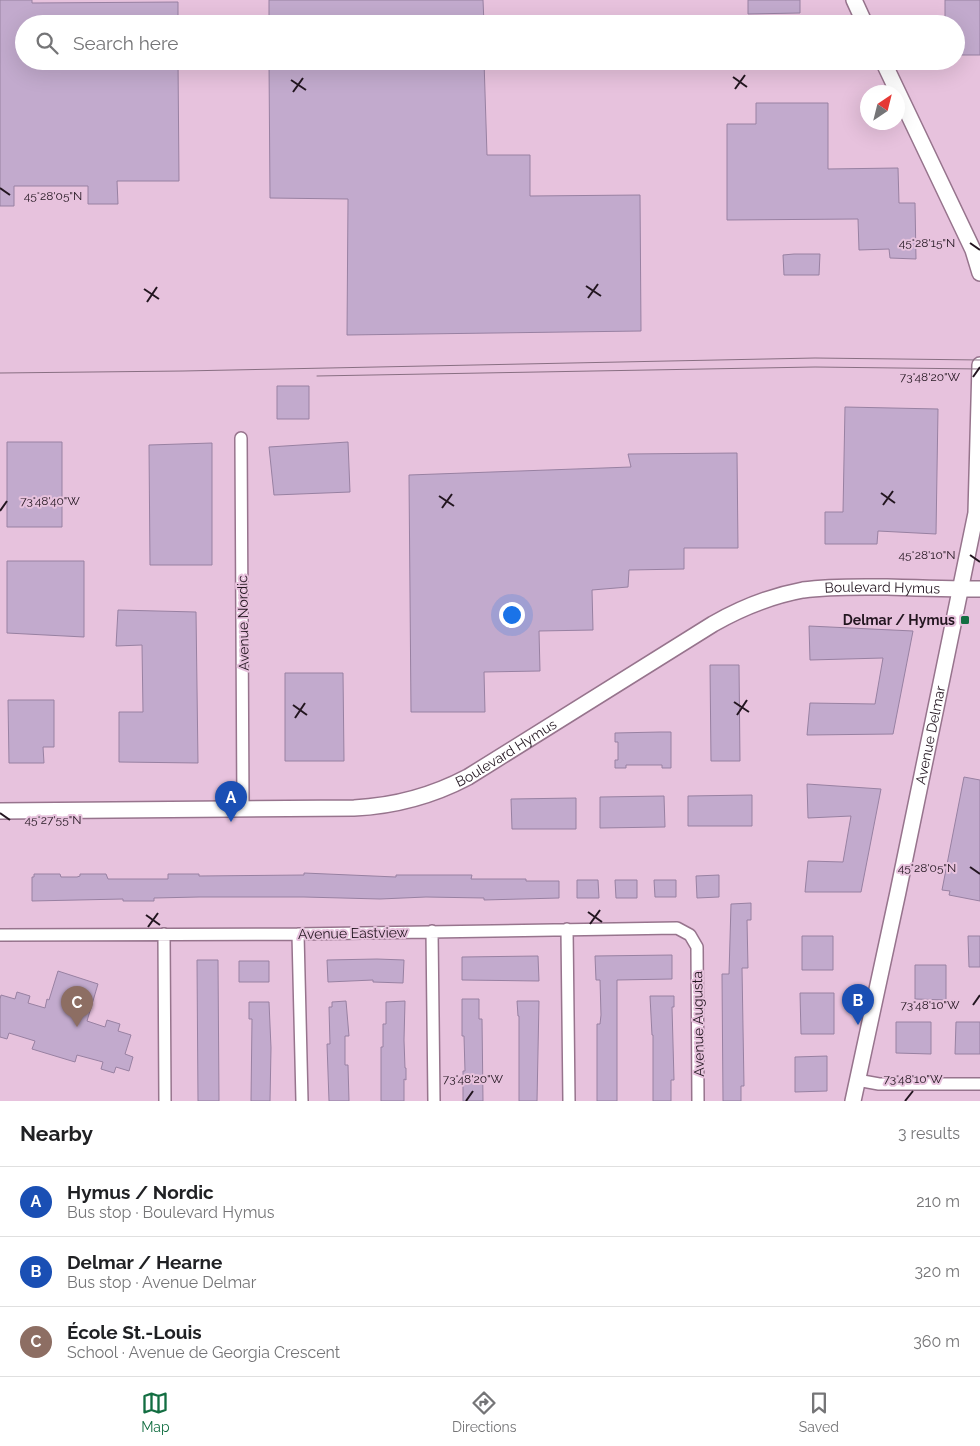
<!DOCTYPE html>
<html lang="en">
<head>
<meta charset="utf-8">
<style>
  :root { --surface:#fff; --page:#f6f6f6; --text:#202124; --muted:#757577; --line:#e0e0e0; --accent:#136e42 }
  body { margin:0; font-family:Raleway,sans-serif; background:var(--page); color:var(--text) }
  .compass { position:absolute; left:860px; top:85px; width:45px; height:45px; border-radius:50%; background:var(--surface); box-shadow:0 5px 20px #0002; rotate:35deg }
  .you { position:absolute; left:511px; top:614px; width:18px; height:18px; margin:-12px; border:4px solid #fff; border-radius:50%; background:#1a73e8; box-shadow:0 0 0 8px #1a73e833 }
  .badge { display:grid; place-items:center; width:32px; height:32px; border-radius:50%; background:var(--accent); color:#fff; font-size:16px; font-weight:700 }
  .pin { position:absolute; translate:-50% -41px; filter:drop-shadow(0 1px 2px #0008) }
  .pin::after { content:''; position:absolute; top:26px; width:18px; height:15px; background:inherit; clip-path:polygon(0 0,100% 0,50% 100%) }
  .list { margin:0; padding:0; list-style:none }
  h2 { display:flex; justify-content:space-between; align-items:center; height:65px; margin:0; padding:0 20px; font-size:21px }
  h2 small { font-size:16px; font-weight:400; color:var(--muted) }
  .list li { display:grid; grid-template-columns:32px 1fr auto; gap:15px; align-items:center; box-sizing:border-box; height:70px; padding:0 20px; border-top:1px solid var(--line) }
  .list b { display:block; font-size:19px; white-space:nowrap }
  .list p { margin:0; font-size:16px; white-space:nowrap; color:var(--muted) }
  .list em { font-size:16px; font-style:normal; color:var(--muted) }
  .icon { flex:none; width:28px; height:28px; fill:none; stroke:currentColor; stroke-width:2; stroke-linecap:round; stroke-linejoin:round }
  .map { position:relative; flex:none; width:980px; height:1101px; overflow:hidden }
  .search { position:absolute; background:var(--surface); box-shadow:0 5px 20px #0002; left:15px; right:15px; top:15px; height:55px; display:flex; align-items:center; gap:12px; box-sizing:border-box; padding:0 18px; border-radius:28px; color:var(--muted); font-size:19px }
  .sheet { height:275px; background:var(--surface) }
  nav { display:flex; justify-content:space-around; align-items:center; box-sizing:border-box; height:70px; border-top:1px solid var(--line); background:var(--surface); font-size:14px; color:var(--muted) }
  nav a { display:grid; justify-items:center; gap:2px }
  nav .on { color:var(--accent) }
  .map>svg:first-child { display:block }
  .building { fill:#c2aacd; stroke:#9881a2 }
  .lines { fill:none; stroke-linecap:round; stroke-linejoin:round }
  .minor-casing { stroke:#97748d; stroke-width:14 }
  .tertiary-casing { stroke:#97748d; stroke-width:18 }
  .minor { stroke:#fff; stroke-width:11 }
  .tertiary { stroke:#fff; stroke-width:15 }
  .tram { stroke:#886f82; stroke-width:1 }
  .ticks { fill:none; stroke:#231620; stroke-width:2 }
  .poi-dot { fill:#136e42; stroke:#e7c2dd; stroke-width:2 }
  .labels { text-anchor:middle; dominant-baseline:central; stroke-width:4; stroke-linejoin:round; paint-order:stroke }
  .street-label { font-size:14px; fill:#231620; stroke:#e7c2dd }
  .poi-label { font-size:14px; font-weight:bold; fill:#231620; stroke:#e7c2dd; text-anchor:end }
  .ticks-label { font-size:12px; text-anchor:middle; fill:#231620; stroke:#e7c2dd; stroke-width:4; stroke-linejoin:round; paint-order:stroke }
</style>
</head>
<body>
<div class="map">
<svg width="980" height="1101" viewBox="0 0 980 1101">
  <rect width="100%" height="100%" fill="#e7c2dd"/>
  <path class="building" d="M 0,0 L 32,0 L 32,3 L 178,2 L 178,24 L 24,24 L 24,61 L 178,61 L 179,181 L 117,181 L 118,204 L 88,204 L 88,186 L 14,186 L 14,206 L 0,206 Z
    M 269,0 L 483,0 L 484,24 L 269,24 Z
    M 748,0 L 800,0 L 800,13 L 748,14 Z
    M 945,0 L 980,0 L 980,55 L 956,55 L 956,24 L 945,24 Z
    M 269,61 L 484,61 L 487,155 L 530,155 L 530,196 L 640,195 L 641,331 L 347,335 L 348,199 L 270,198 Z
    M 756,103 L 828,103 L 828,169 L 898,168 L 899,203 L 915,203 L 916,259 L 890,258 L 889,249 L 859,250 L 858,219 L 727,220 L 727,124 L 756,124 Z
    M 794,254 L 820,254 L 819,275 L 784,275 L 783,255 Z
    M 277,386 L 309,386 L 309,419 L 277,419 Z
    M 845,407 L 938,409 L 936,534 L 878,531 L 877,544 L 825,544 L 825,512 L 843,512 Z
    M 7,442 L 62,442 L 62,527 L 7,527 Z
    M 348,442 L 350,492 L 274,495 L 269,447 Z
    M 212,443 L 212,565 L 150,565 L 149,445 Z
    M 737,453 L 738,548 L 684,548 L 684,569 L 629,570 L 628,587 L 592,590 L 593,630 L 539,631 L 540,671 L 484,672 L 485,712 L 411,712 L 409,475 L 631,467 L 628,454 Z
    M 7,561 L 84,561 L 84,637 L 7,633 Z
    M 118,610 L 196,612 L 198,763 L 119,762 L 119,712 L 143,712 L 142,645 L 116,646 Z
    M 809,626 L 913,631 L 893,734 L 807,735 L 810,703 L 875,704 L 883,658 L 810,660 Z
    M 710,665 L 739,665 L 740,761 L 711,761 Z
    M 285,673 L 343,673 L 344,761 L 285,761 Z
    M 8,700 L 54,700 L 54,747 L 43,747 L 44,763 L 9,763 Z
    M 660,732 L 671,732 L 671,768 L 662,768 L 662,765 L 626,765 L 626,768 L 615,768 L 615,760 L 618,760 L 618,742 L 615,742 L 615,733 Z
    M 964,777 L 980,780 L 980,901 L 949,895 L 950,891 L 942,890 Z
    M 807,784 L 881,789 L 861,892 L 805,892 L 808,861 L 843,862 L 851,816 L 808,818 Z
    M 752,795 L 752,826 L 688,826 L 688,796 Z
    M 664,796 L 665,827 L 600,828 L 600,797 Z
    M 576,798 L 576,829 L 512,829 L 511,799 Z
    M 304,873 L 396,877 L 396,875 L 472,875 L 471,879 L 526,879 L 526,881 L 559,881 L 559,898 L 484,900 L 484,898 L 426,897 L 380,899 L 304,897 L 199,897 L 154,898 L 154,901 L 123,901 L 123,899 L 32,901 L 32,877 L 34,877 L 34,874 L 60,874 L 61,877 L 77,877 L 80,876 L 80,874 L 106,874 L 108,879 L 168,879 L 168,874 L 199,874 L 199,876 L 304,875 Z
    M 719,875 L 719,897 L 697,898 L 696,876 Z
    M 577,880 L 598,880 L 599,898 L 577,898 Z
    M 615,880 L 637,880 L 637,898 L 616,898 Z
    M 654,880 L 676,880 L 676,897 L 655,897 Z
    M 751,903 L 751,920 L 747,920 L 748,968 L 742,968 L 744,1086 L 741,1086 L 741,1101 L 723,1101 L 722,974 L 729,974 L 731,904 Z
    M 802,936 L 833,936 L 833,970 L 802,970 Z
    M 968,936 L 980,936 L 980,967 L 969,967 Z
    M 672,955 L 672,979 L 617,980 L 617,1101 L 597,1101 L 597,1024 L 600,1024 L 601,1015 L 600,980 L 596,980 L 595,956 Z
    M 538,956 L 539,981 L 462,980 L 462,957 Z
    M 377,959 L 404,960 L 403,983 L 373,982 L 373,980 L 328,982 L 327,960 Z
    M 197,960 L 218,960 L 219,1101 L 198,1101 Z
    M 239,961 L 269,961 L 269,982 L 239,982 Z
    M 915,965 L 946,965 L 946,1000 L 915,999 Z
    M 58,971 L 98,984 L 87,1021 L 105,1027 L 107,1020 L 120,1024 L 118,1031 L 131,1035 L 125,1054 L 133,1057 L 129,1071 L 116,1067 L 114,1073 L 101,1069 L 103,1062 L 77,1055 L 75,1062 L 32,1049 L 35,1041 L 9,1033 L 7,1039 L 0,1037 L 0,999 L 1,995 L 15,999 L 17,992 L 30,996 L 28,1003 L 45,1008 L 47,999 L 49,1000 Z
    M 800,993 L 834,993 L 834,1034 L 801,1034 Z
    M 650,996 L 674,996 L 674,1007 L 672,1007 L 674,1080 L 671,1080 L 671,1101 L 653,1101 L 653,1035 L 652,1035 Z
    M 462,999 L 479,999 L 479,1019 L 482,1019 L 483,1101 L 463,1101 L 463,1071 L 465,1071 L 464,1036 L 462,1036 Z
    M 346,1001 L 349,1036 L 345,1036 L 345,1065 L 348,1065 L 349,1101 L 329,1101 L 327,1044 L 330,1044 L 329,1007 L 332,1007 L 332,1002 Z
    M 405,1001 L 404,1040 L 405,1068 L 406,1068 L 406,1080 L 404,1079 L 404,1101 L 381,1101 L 381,1047 L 383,1047 L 383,1024 L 386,1024 L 386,1002 Z
    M 517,1001 L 539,1001 L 537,1101 L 519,1101 L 519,1016 L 518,1016 Z
    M 249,1002 L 269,1002 L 271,1048 L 270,1101 L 251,1101 L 252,1019 L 249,1019 Z
    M 896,1022 L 931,1022 L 931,1054 L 896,1053 Z
    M 956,1022 L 980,1022 L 980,1054 L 955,1054 Z
    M 827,1056 L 827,1091 L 795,1092 L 795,1057 Z"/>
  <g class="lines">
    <g class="minor-casing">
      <path id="minor" d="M 241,438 L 243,809
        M 567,929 L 569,1101
        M 432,931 L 434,1101
        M 164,934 L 165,1101
        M 298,934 L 302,1101
        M 0,935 L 298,934 L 677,928 L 690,935 L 697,947 L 698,1101
        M 857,1080 L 879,1084 L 980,1084"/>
    </g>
    <g class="tertiary-casing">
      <g id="tertiary">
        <path d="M 854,0 L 865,24"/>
        <path d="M 883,61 L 973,250 L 980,273"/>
        <path id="s1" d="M 0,811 L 354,808 C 395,806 432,796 468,777 L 713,624 C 741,608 771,596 803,590 C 831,586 859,587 887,587 C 918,588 949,589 980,589"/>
        <path id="s2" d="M 853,1101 L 898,892 L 976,513 L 980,365"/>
      </g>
    </g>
    <use href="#minor" class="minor"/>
    <use href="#tertiary" class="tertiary"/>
    <path class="tram" d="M 0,373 L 183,371 L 815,358 L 980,360
      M 317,376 L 815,367 L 980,369"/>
  </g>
  <path class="ticks" d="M 733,77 L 747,87M 291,80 L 306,90M 735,89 L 745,75M 293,92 L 303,78M 0,188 L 10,195M 970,243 L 980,250M 586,286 L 601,296M 144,289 L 159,299M 588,298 L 598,284M 147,302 L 157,287M 973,377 L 980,367M 881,493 L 895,503M 439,496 L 454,506M 883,505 L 893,491M 442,508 L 452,494M 0,511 L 7,501M 970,555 L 980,562M 734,702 L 749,712M 293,705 L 307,715M 737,715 L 747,700M 295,718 L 305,703M 0,813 L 10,820M 970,867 L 980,874M 588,912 L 602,922M 146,915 L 160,925M 590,924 L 600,910M 148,927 L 158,913M 973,1005 L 980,995M 466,1101 L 473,1091M 905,1101 L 913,1091"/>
  <rect class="poi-dot" x="960" y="615" width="10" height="10" rx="2.5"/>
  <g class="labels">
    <g class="street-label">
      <text stroke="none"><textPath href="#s1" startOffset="938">Boulevard Hymus</textPath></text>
      <text transform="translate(243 623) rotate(-91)">Avenue Nordic</text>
      <text stroke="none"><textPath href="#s2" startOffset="374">Avenue Delmar</textPath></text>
      <text stroke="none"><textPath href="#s1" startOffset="518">Boulevard Hymus</textPath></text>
      <text transform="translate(353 933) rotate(-1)">Avenue Eastview</text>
      <text transform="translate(698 1024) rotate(-91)">Avenue Augusta</text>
    </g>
    <g class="poi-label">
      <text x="955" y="620">Delmar / Hymus</text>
    </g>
  </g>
  <g class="ticks-label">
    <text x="53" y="200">45°28'05"N</text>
    <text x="927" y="247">45°28'15"N</text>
    <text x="930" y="381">73°48'20"W</text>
    <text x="50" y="505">73°48'40"W</text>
    <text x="927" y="559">45°28'10"N</text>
    <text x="53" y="824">45°27'55"N</text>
    <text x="927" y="872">45°28'05"N</text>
    <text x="930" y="1009">73°48'10"W</text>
    <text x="473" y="1083">73°48'20"W</text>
    <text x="913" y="1083">73°48'10"W</text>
  </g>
</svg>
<svg class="compass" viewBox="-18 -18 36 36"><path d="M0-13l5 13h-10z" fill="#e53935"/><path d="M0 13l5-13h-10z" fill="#757577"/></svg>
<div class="you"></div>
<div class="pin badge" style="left:231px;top:822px;background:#1a4fb4">A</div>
<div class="pin badge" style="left:858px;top:1025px;background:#1a4fb4">B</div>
<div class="pin badge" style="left:77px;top:1027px;background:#8d6e63">C</div>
<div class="search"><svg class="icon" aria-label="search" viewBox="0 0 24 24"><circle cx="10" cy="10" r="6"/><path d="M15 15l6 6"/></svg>Search here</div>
</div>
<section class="sheet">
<h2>Nearby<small>3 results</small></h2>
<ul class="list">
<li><span class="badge" style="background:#1a4fb4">A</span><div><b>Hymus / Nordic</b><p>Bus stop · Boulevard Hymus</p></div><em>210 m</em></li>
<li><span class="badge" style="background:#1a4fb4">B</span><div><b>Delmar / Hearne</b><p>Bus stop · Avenue Delmar</p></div><em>320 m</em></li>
<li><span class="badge" style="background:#8d6e63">C</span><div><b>École St.-Louis</b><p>School · Avenue de Georgia Crescent</p></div><em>360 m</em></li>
</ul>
</section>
<nav>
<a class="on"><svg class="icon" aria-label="map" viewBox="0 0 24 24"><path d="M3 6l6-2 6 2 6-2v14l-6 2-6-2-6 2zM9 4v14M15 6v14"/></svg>Map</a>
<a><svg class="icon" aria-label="directions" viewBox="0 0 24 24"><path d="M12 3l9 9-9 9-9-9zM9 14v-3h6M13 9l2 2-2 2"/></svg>Directions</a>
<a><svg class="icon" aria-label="saved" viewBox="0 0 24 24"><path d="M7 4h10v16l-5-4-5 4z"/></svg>Saved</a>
</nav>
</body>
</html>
